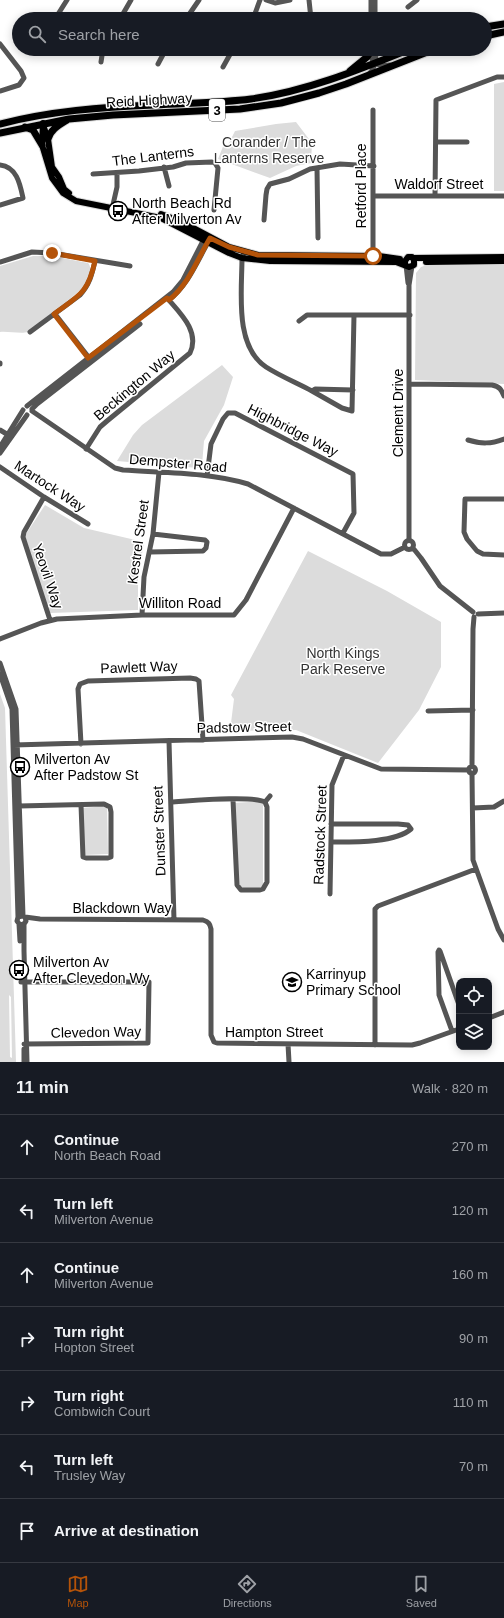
<!DOCTYPE html>
<html lang="en">
<head>
<meta charset="utf-8">
<style>
  :root { --surface:#171b24; --page:#242831; --text:#f1f3f6; --muted:#9ea1a6; --line:#363941; --accent:#b45309 }
  body { margin:0; font-family:Helvetica,sans-serif; background:var(--page); color:var(--text) }
  .controls { position:absolute; right:12px; bottom:12px; display:grid; overflow:hidden; border-radius:8px; box-shadow:0 2px 10px #0003 }
  .controls button { width:36px; height:36px; display:grid; place-items:center; padding:0; border:0; border-bottom:1px solid var(--line); background:var(--surface); color:var(--text); font:20px sans-serif }
  .stop { position:absolute; width:12px; height:12px; margin:-9px; border:3px solid #b45309; border-radius:50%; background:#fff }
  .stop.end { background:#b45309; border-color:#fff; box-shadow:0 1px 4px #0008 }
  .list { margin:0; padding:0; list-style:none }
  h2 { display:flex; justify-content:space-between; align-items:center; height:52px; margin:0; padding:0 16px; font-size:17px }
  h2 small { font-size:13px; font-weight:400; color:var(--muted) }
  .list li { display:grid; grid-template-columns:26px 1fr auto; gap:12px; align-items:center; box-sizing:border-box; height:64px; padding:0 16px; border-top:1px solid var(--line) }
  .list b { display:block; font-size:15px; white-space:nowrap }
  .list p { margin:0; font-size:13px; white-space:nowrap; color:var(--muted) }
  .list em { font-size:13px; font-style:normal; color:var(--muted) }
  .icon { flex:none; width:22px; height:22px; fill:none; stroke:currentColor; stroke-width:2; stroke-linecap:round; stroke-linejoin:round }
  .map { position:relative; flex:none; width:504px; height:1062px; overflow:hidden }
  .search { position:absolute; background:var(--surface); box-shadow:0 2px 10px #0003; left:12px; right:12px; top:12px; height:44px; display:flex; align-items:center; gap:10px; box-sizing:border-box; padding:0 14px; border-radius:22px; color:var(--muted); font-size:15px }
  .sheet { height:500px; background:var(--surface) }
  nav { display:flex; justify-content:space-around; align-items:center; box-sizing:border-box; height:56px; border-top:1px solid var(--line); background:var(--surface); font-size:11px; color:var(--muted) }
  nav a { display:grid; justify-items:center; gap:2px }
  nav .on { color:var(--accent) }
  .map>svg:first-child { display:block }
  .green { fill:#dcdcdc; fill-rule:evenodd }
  .lines { fill:none; stroke-linecap:round; stroke-linejoin:round }
  .major-casing { stroke:#dbdbdb; stroke-width:8 }
  .highway-casing { stroke:#dbdbdb; stroke-width:9 }
  .minor { stroke:#555; stroke-width:5 }
  .major { stroke:#000; stroke-width:6 }
  .highway { stroke:#000; stroke-width:7 }
  .route { stroke:#b45309; stroke-width:5 }
  .labels { text-anchor:middle; dominant-baseline:central; stroke-width:3; stroke-linejoin:round; paint-order:stroke }
  .shield { fill:#fff; stroke:#4c4c4c; stroke-width:1 }
  .shield-label { font-size:13px; font-weight:bold; fill:#000 }
  .street-label { font-size:14px; fill:#000; stroke:#fff }
  .park-label { font-size:14px; fill:#333; stroke:#fff }
  .poi-label { font-size:14px; fill:#000; stroke:#fff; text-anchor:start }
</style>
</head>
<body>
<div class="map">
<svg width="504" height="1062" viewBox="0 0 504 1062">
  <rect width="100%" height="100%" fill="#fff"/>
  <path class="green" d="M 504,82 L 504,191 L 494,191 L 494,84 Z
    M 296,122 L 312,143 L 311,163 L 296,166 L 270,178 L 218,159 L 224,144 L 228,145 L 235,131 L 276,124 Z
    M 33,256 L 52,256 L 88,263 C 93,268 89,279 85,285 C 82,290 32,331 28,332 C 21,334 7,331 0,332 L 0,266 Z
    M 427,265 L 504,265 L 504,384 L 415,380 L 416,273 L 421,267 Z
    M 222,365 L 233,377 L 224,405 L 204,441 L 202,465 L 198,468 L 117,461 L 133,435 L 142,425 Z
    M 45,505 L 84,528 L 144,542 L 138,578 L 138,610 L 50,613 L 24,537 Z
    M 308,551 L 387,591 L 441,622 L 441,667 L 419,710 L 378,763 L 296,730 L 230,731 L 234,699 L 231,695 Z
    M 0,694 L 5,708 L 16,1062 L 0,1062 ZM 9,995 L 11,997 L 12,1058 L 10,1057 Z
    M 263,801 L 263,888 L 236,888 L 234,803 Z
    M 107,806 L 108,854 L 84,855 L 81,808 Z"/>
  <g class="lines">
    <g class="major-casing">
      <path id="major" d="M 43,123 L 42,145 L 52,178 L 63,193 L 76,201 L 161,218 L 229,253 L 242,258 L 270,261 L 396,262 L 409,267 L 414,265 L 414,260 L 412,257 L 408,257 L 405,261 L 405,264
        M 43,125 L 48,139 L 52,167 L 59,177 L 64,189 L 69,193
        M 161,214 L 180,221 L 229,247 L 258,255 L 379,256 L 400,259
        M 413,258 L 504,257
        M 426,262 L 504,261"/>
    </g>
    <g class="highway-casing">
      <path id="highway" d="M 485,27 L 504,24
        M 485,36 L 504,32
        M 380,49 L 383,52 L 391,56
        M 350,71 L 367,57 L 371,51
        M 0,124 C 50,111 102,107 154,105 C 186,103 219,103 251,99 C 307,91 358,70 410,49
        M 25,127 L 33,130 L 42,145
        M 0,133 L 69,119 L 113,115 L 240,109 L 281,103 L 319,93 L 346,84 L 435,49
        M 48,139 C 50,130 59,125 67,120"/>
    </g>
    <path class="minor" d="M 266,0 L 275,3 L 290,0
      M 309,0 L 311,19
      M 371,0 L 371,19
      M 375,0 L 375,19
      M 408,7 L 417,0
      M 55,19 L 67,0
      M 120,19 L 131,0
      M 186,19 L 199,0
      M 253,19 L 260,0
      M 0,44 L 21,71 L 24,78 L 19,85 L 0,91
      M 371,52 C 371,65 378,66 390,65
      M 101,62 L 103,49
      M 158,64 L 166,49
      M 223,67 L 233,49
      M 369,74 C 376,67 376,58 376,49
      M 373,110 L 373,259
      M 436,142 L 467,142
      M 0,165 C 17,167 20,184 23,198 L 0,205
      M 164,167 L 169,186
      M 317,168 L 318,238
      M 93,174 L 139,171 L 173,167 L 186,163 L 212,162 L 215,163 L 218,168 L 214,210
      M 374,196 L 504,196
      M 435,196 L 436,100 L 497,77 L 504,77
      M 112,209 L 117,187 L 117,173
      M 264,220 L 266,195 L 267,189 L 270,184 L 289,179 L 310,169 L 340,164 L 374,166
      M 244,252 L 242,258 C 242,291 234,346 266,367 C 280,376 297,383 312,391 L 315,389 L 353,390
      M 0,262 L 32,252 L 52,253 L 130,266
      M 406,265 L 408,283
      M 169,300 C 189,284 197,261 210,239
      M 55,314 L 90,359
      M 299,321 L 307,315 L 410,315
      M 30,332 L 80,295 C 90,284 92,274 95,261
      M 0,363 L 0,364
      M 410,384 L 492,385 C 500,387 501,389 504,396
      M 312,391 L 342,408 L 352,411 L 354,315
      M 27,406 L 173,292 L 183,280 L 205,237
      M 32,409 L 37,404 L 140,324
      M 32,411 L 115,468 L 123,470 C 165,473 208,472 248,484 L 381,554 L 391,554 L 405,547
      M 0,430 L 10,436
      M 468,440 C 481,444 491,444 504,439
      M 0,447 L 23,410
      M 86,449 L 100,427 L 107,421 L 190,353 C 200,332 181,314 168,299
      M 0,453 L 27,415
      M 0,467 L 44,497 L 88,524
      M 207,476 L 211,444 L 223,419 L 228,413 L 235,413 L 353,474 L 354,513 L 343,533
      M 44,497 L 24,532 L 23,537 L 50,620
      M 504,499 L 465,499 L 464,532 L 467,539 L 477,551 L 483,554 L 504,555
      M 409,540 L 409,285 L 412,266
      M404.5 545a4.5 4.5 0 1 1 9 0a4.5 4.5 0 1 1-9 0Z
      M 413,548 L 421,558 L 440,586 L 473,612
      M 150,552 L 203,551 L 206,548 L 207,542 L 205,540 L 153,534
      M 478,614 L 504,613
      M 142,615 L 144,577 L 153,534 L 159,472
      M 0,639 L 41,623 L 57,619 L 142,615 L 234,615 L 246,600 L 294,508
      M 0,663 L 16,709 L 23,916
      M 0,674 L 12,709 L 18,917 L 17,921 L 20,925 L 24,924 L 26,921 L 25,917 L 22,916 L 18,917
      M 428,711 L 473,710
      M 169,741 L 174,920
      M 81,744 L 78,689 L 80,684 L 88,681 L 190,678 L 196,679 L 199,681 L 203,740
      M 14,745 L 292,737 L 303,739 L 381,769 L 469,770
      M 472,766 L 473,629 L 474,617
      M468.5 770a3.5 3.5 0 1 1 7 0a3.5 3.5 0 1 1-7 0Z
      M 472,773 L 473,860 L 498,929 L 504,940
      M 171,802 C 189,801 252,795 265,802 L 267,807 L 267,882 L 263,889 L 260,890 L 241,890 L 237,885 L 233,800
      M 265,802 L 270,796
      M 16,806 L 19,806 L 104,804 L 110,807 L 111,812 L 111,857 L 108,858 L 86,858 L 83,857 L 81,805
      M 473,808 L 494,807 L 504,801
      M 331,824 L 398,824 L 408,825 L 411,829 C 395,843 353,842 331,842
      M 330,894 L 332,785 L 344,755
      M 25,917 L 40,919 L 203,920 C 209,922 210,924 211,929 L 211,1035 L 214,1042 L 217,1043 L 412,1045 L 420,1043 L 459,1029
      M 19,924 L 20,941
      M 24,924 L 24,951 L 27,1062
      M 439,950 L 438,952 L 439,995 L 452,1031
      M 440,951 L 459,1005
      M 21,982 L 149,982 L 148,1043 L 24,1044
      M 489,1018 L 504,1012
      M 288,1044 L 289,1062
      M 375,1045 L 375,909 L 378,906 L 476,869
      M 24,1049 L 24,1062"/>
    <use href="#major" class="major"/>
    <use href="#highway" class="highway"/>
  </g>
  <g class="lines">
    <path class="route" d="M 52,253 L 95,261 C 88,293 80,295 54,314 L 88,358 L 167,298 L 169,300 C 189,284 197,260 210,238 L 229,247 L 258,255 L 373,256"/>
  </g>
  <defs>
    <g id="bus-ring" transform="scale(1)"><circle r="9.5" fill="#fff" stroke="#000" stroke-width="1.5"/><path d="M-5-6H5V4H4V6H2V4H-2V6H-4V4H-5ZM-3.5-4V0h7V-4ZM-3.5 1.2v1.5H-2V1.2ZM2 1.2v1.5H3.5V1.2Z" fill="#000"/></g>
    <g id="school-ring" transform="scale(1)"><circle r="9.5" fill="#fff" stroke="#000" stroke-width="1.5"/><path d="M0-5L7-2L0 1L-7-2ZM-4 1L0 2.5L4 1V4Q0 6-4 4Z" fill="#000"/></g>
  </defs>
  <g fill-rule="evenodd">
    <use href="#bus-ring" x="118" y="211"/>
    <use href="#bus-ring" x="20" y="767"/>
    <use href="#bus-ring" x="19" y="970"/>
    <use href="#school-ring" x="292" y="982"/>
  </g>
  <g class="labels">
    <rect class="shield" x="209" y="99" width="16" height="22" rx="3"/>
    <g class="shield-label">
      <text x="217" y="110">3</text>
    </g>
    <g class="street-label">
      <text transform="translate(149 100) rotate(-3)">Reid Highway</text>
      <text transform="translate(153 156) rotate(-7)">The Lanterns</text>
      <text x="439" y="184">Waldorf Street</text>
      <text transform="translate(361 186) rotate(-90)">Retford Place</text>
      <text transform="translate(134 385) rotate(-40)">Beckington Way</text>
      <text transform="translate(398 413) rotate(-90)">Clement Drive</text>
      <text transform="translate(293 430) rotate(27)">Highbridge Way</text>
      <text transform="translate(178 463) rotate(5)">Dempster Road</text>
      <text transform="translate(50 486) rotate(33)">Martock Way</text>
      <text transform="translate(138 542) rotate(-82)">Kestrel Street</text>
      <text transform="translate(48 576) rotate(71)">Yeovil Way</text>
      <text x="180" y="603">Williton Road</text>
      <text transform="translate(139 667) rotate(-2)">Pawlett Way</text>
      <text transform="translate(244 727) rotate(-1)">Padstow Street</text>
      <text transform="translate(159 831) rotate(-92)">Dunster Street</text>
      <text transform="translate(320 835) rotate(-88)">Radstock Street</text>
      <text x="122" y="908">Blackdown Way</text>
      <text transform="translate(96 1032) rotate(-1)">Clevedon Way</text>
      <text x="274" y="1032">Hampton Street</text>
    </g>
    <g class="park-label">
      <text x="269" y="142">Corander / The<tspan x="269" dy="16">Lanterns Reserve</tspan></text>
      <text x="343" y="653">North Kings<tspan x="343" dy="16">Park Reserve</tspan></text>
    </g>
    <g class="poi-label">
      <text x="132" y="203">North Beach Rd<tspan x="132" dy="16">After Milverton Av</tspan></text>
      <text x="34" y="759">Milverton Av<tspan x="34" dy="16">After Padstow St</tspan></text>
      <text x="33" y="962">Milverton Av<tspan x="33" dy="16">After Clevedon Wy</tspan></text>
      <text x="306" y="974">Karrinyup<tspan x="306" dy="16">Primary School</tspan></text>
    </g>
  </g>
</svg>
<div class="controls">
<button><svg class="icon" aria-label="locate" viewBox="0 0 24 24"><circle cx="12" cy="12" r="6"/><path d="M12 2v4M12 18v4M2 12h4M18 12h4"/></svg></button>
<button><svg class="icon" aria-label="layers" viewBox="0 0 24 24"><path d="M12 4l9 5-9 5-9-5zM3 14l9 5 9-5"/></svg></button>
</div>
<div class="stop" style="left:373px;top:256px"></div>
<div class="stop end" style="left:52px;top:253px"></div>
<div class="search"><svg class="icon" aria-label="search" viewBox="0 0 24 24"><circle cx="10" cy="10" r="6"/><path d="M15 15l6 6"/></svg>Search here</div>
</div>
<section class="sheet">
<h2>11 min<small>Walk · 820 m</small></h2>
<ul class="list">
<li><svg class="icon" aria-label="ahead" viewBox="0 0 24 24"><path d="M12 20V5M6 11l6-6 6 6"/></svg><div><b>Continue</b><p>North Beach Road</p></div><em>270 m</em></li>
<li><svg class="icon" aria-label="left" viewBox="0 0 24 24"><path d="M17 20v-9H6M10 6l-5 5 5 5"/></svg><div><b>Turn left</b><p>Milverton Avenue</p></div><em>120 m</em></li>
<li><svg class="icon" aria-label="ahead" viewBox="0 0 24 24"><path d="M12 20V5M6 11l6-6 6 6"/></svg><div><b>Continue</b><p>Milverton Avenue</p></div><em>160 m</em></li>
<li><svg class="icon" aria-label="right" viewBox="0 0 24 24"><path d="M7 20v-9h11M14 6l5 5-5 5"/></svg><div><b>Turn right</b><p>Hopton Street</p></div><em>90 m</em></li>
<li><svg class="icon" aria-label="right" viewBox="0 0 24 24"><path d="M7 20v-9h11M14 6l5 5-5 5"/></svg><div><b>Turn right</b><p>Combwich Court</p></div><em>110 m</em></li>
<li><svg class="icon" aria-label="left" viewBox="0 0 24 24"><path d="M17 20v-9H6M10 6l-5 5 5 5"/></svg><div><b>Turn left</b><p>Trusley Way</p></div><em>70 m</em></li>
<li><svg class="icon" aria-label="arrive" viewBox="0 0 24 24"><path d="M6 21V4h12l-3 4 3 4H6"/></svg><div><b>Arrive at destination</b></div></li>
</ul>
</section>
<nav>
<a class="on"><svg class="icon" aria-label="map" viewBox="0 0 24 24"><path d="M3 6l6-2 6 2 6-2v14l-6 2-6-2-6 2zM9 4v14M15 6v14"/></svg>Map</a>
<a><svg class="icon" aria-label="directions" viewBox="0 0 24 24"><path d="M12 3l9 9-9 9-9-9zM9 14v-3h6M13 9l2 2-2 2"/></svg>Directions</a>
<a><svg class="icon" aria-label="saved" viewBox="0 0 24 24"><path d="M7 4h10v16l-5-4-5 4z"/></svg>Saved</a>
</nav>
</body>
</html>
